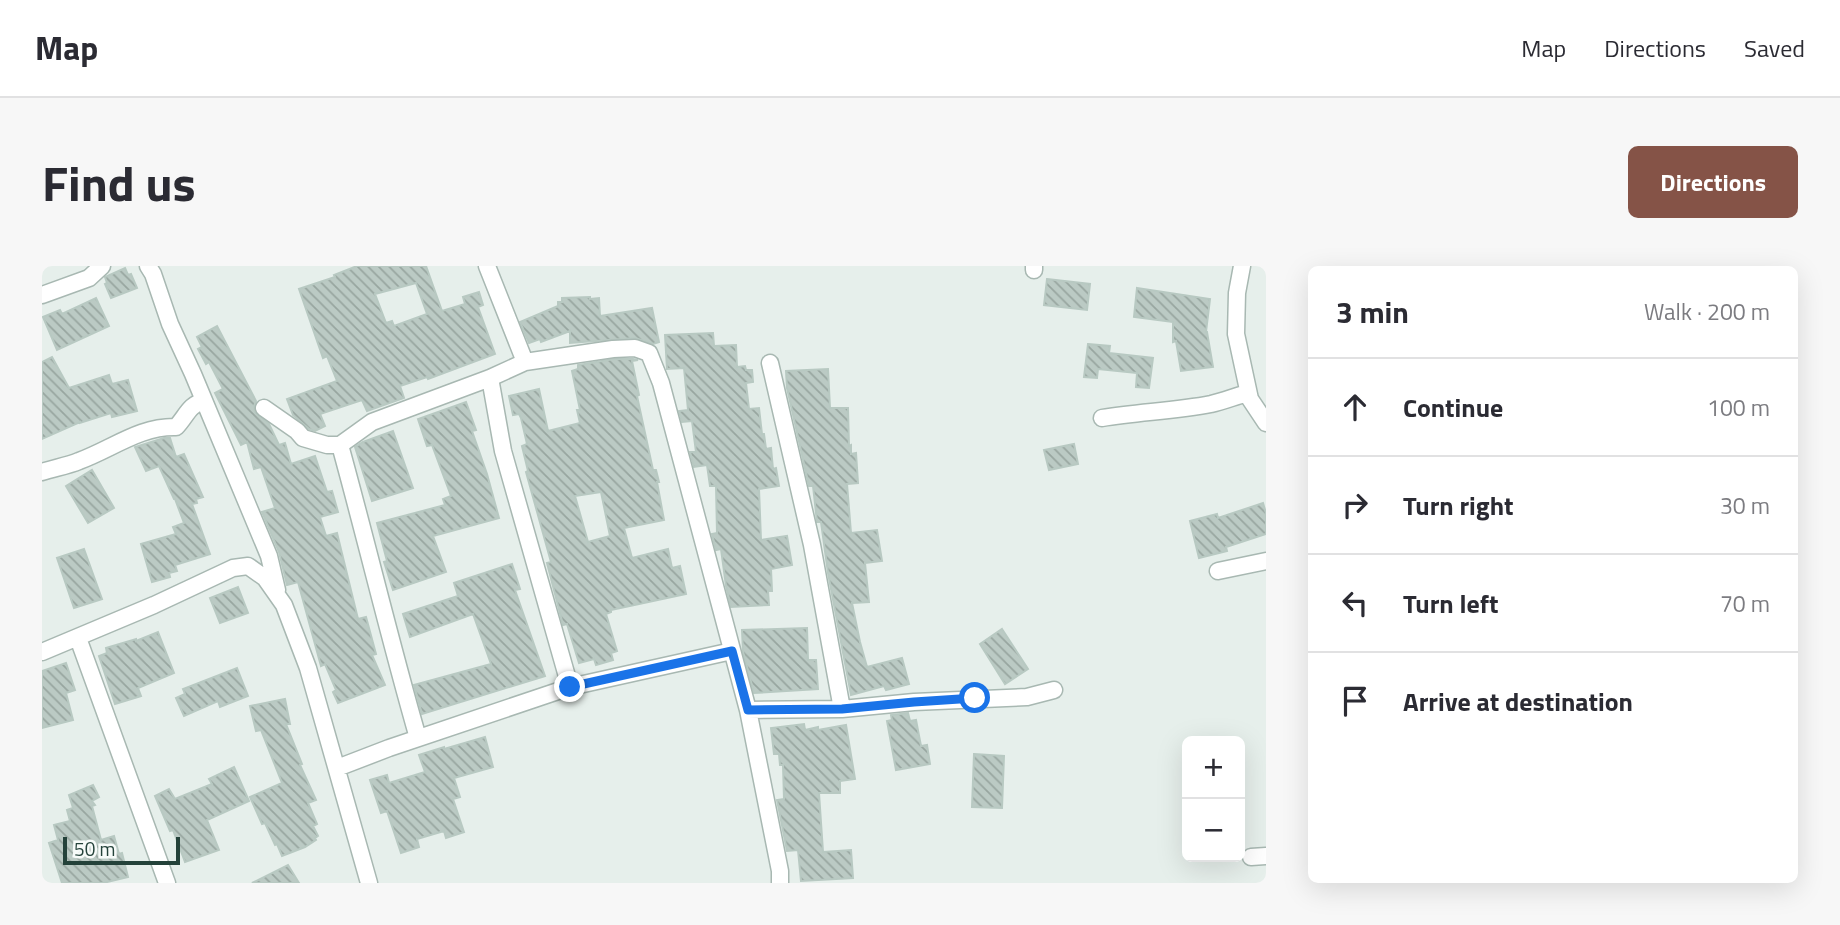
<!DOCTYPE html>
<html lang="en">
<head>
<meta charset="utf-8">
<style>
  :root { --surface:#fff; --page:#f7f7f7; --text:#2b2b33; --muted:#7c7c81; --line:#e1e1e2; --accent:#855347 }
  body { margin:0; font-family:"Titillium Web",sans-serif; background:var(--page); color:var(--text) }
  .controls { position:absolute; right:21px; bottom:21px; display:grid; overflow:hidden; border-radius:10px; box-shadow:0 7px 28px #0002 }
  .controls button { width:63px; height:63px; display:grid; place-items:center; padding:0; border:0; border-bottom:2px solid var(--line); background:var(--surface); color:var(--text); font:35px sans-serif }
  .scale { position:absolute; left:21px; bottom:18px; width:117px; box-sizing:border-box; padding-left:7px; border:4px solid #24423a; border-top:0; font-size:19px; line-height:24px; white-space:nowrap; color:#24423a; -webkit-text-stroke:5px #f7fbf9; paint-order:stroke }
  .stop { position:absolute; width:21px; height:21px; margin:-16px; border:5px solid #1a73e8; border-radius:50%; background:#fff }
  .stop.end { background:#1a73e8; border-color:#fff; box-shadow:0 2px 7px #0008 }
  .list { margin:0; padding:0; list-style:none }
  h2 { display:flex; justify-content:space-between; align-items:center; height:91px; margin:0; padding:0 28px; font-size:30px }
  h2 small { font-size:23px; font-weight:400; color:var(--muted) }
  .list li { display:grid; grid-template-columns:46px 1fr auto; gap:21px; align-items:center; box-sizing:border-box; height:98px; padding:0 28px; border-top:2px solid var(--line) }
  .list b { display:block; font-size:26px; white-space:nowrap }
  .list em { font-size:23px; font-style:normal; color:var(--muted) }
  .icon { flex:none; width:38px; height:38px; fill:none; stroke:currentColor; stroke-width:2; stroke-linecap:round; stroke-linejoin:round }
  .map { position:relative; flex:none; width:1224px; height:617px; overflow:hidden; border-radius:10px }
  header { display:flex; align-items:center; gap:42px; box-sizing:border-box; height:98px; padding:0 35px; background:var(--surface); border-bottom:2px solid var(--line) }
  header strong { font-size:33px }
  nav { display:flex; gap:38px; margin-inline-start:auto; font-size:24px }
  .intro { display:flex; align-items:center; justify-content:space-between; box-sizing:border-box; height:168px; padding:0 42px }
  h1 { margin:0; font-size:49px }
  .button { padding:18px 32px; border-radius:10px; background:var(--accent); color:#fff; font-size:24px; font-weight:700 }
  main { display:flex; gap:42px; padding:0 42px }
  aside { flex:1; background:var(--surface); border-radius:10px; box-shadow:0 7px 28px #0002 }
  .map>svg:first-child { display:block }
  .building { fill:url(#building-back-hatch); stroke:#b8c9c2; stroke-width:2; fill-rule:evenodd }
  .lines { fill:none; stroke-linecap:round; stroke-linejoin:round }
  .minor-casing { stroke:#a8b8b2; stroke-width:19 }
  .minor { stroke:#fff; stroke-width:16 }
  .route { stroke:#1a73e8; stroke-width:9 }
</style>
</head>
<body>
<header>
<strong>Map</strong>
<nav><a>Map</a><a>Directions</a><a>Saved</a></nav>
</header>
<div class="intro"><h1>Find us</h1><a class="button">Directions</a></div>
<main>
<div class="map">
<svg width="1224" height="617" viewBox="0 0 1224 617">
  <defs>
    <pattern id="building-back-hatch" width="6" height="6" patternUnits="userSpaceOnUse" patternTransform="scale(1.75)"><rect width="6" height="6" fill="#bbcac4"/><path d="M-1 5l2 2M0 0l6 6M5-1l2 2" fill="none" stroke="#98a6a0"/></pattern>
  </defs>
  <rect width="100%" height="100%" fill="#e6efeb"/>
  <path class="building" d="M 315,0 L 384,0 L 400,45 L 423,38 L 421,31 L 437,26 L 441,39 L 436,41 L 453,88 L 386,113 L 385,111 L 358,120 L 362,132 L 325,145 L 320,134 L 278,148 L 283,160 L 273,165 L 267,163 L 251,149 L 245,133 L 295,115 L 285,90 L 281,92 L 257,23 L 293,11 L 292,9 ZM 374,17 L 385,48 L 352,60 L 350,55 L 344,57 L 333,28 Z
    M 83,2 L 86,9 L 89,8 L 95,22 L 69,32 L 63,18 L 65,17 L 63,11 Z
    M 1005,13 L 1048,18 L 1045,44 L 1002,39 Z
    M 1095,22 L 1168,33 L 1164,66 L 1165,66 L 1171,101 L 1139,105 L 1134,75 L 1131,76 L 1131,56 L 1092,51 Z
    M 548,31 L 548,33 L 557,32 L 558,50 L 610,42 L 617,76 L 611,78 L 593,72 L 528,77 L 528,65 L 499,76 L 498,73 L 487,77 L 478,56 L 516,40 L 516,36 L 520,36 L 520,32 Z
    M 54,32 L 67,60 L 15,84 L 1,51 L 18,44 L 20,48 Z
    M 175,60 L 214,135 L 212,140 L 213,147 L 227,158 L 237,179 L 243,177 L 249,198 L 273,190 L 285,226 L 290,225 L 296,246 L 278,251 L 284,270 L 295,267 L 316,353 L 324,351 L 334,388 L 330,389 L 343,419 L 296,437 L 291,426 L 294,424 L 283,398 L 279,400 L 256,316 L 245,319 L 237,286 L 220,246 L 233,242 L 219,201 L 212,203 L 205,176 L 199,179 L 173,127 L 181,123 L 167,96 L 164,98 L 156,83 L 160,81 L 155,71 Z
    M 671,67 L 672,80 L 694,79 L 695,101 L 703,100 L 704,104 L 710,104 L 711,116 L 704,117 L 707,143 L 717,142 L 720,168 L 722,168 L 724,183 L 729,182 L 731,203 L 734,202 L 737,220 L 717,223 L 719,274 L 745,270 L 750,299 L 729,303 L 730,325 L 726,325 L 727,339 L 689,341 L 684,320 L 679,283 L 674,284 L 670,268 L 675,267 L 674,220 L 668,220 L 665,199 L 652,201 L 648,186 L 654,186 L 650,155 L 640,156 L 637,145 L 646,144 L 642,102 L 625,103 L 623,69 Z
    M 1046,78 L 1068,80 L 1067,87 L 1111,92 L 1107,122 L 1094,121 L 1095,107 L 1056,103 L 1055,112 L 1042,111 Z
    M 10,91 L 27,122 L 67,109 L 70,118 L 86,114 L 95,145 L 70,151 L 69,147 L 38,157 L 38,156 L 0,173 L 0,96 Z
    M 572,93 L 591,93 L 596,94 L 590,95 L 597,129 L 595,130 L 611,204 L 614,204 L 617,216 L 615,216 L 622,254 L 582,262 L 590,292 L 626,283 L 630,302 L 638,300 L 644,328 L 569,344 L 569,346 L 564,348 L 575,385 L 569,387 L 571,394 L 554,399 L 552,393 L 537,397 L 525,358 L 521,359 L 505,297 L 509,296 L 484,206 L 486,205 L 480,180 L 485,178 L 479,152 L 477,148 L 471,149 L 467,130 L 497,123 L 506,165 L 538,157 L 535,144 L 538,144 L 530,105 L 536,103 L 536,99 ZM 559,226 L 568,270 L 546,276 L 533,230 Z
    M 786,103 L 788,142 L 806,142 L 807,180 L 809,179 L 809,188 L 814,187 L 816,217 L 805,218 L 809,267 L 835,264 L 840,295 L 823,297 L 827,336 L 810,337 L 818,376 L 825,401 L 860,392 L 867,418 L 844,424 L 842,420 L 809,429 L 786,307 L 779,256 L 775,256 L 771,220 L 767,220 L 745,122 L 744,105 Z
    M 424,136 L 434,164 L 430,165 L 445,208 L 457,252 L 391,270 L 404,306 L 351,324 L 342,296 L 345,295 L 335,257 L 403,239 L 401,233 L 409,230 L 390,179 L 385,180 L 376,153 Z
    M 351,165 L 371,222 L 330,235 L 313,181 L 321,176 Z
    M 122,172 L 128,172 L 134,191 L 142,188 L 161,231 L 154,233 L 155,237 L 150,238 L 168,288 L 133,299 L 135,305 L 127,307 L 128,311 L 110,316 L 99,278 L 134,268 L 131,261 L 142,257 L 133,233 L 132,233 L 117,200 L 104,205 L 93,181 Z
    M 1032,178 L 1036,198 L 1007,204 L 1002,184 Z
    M 50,204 L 72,242 L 46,257 L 24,220 Z
    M 1221,237 L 1224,247 L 1224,268 L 1184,281 L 1185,285 L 1157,292 L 1148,255 L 1175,248 L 1176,252 Z
    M 42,283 L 60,333 L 32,342 L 15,292 Z
    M 470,298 L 478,323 L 473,324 L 503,410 L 380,448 L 372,419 L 449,398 L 431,348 L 368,371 L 361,348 L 416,330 L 412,317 Z
    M 196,321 L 206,347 L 178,357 L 168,332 Z
    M 765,362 L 766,394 L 774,394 L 776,423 L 712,427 L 701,386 L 700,364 Z
    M 960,363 L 986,403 L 963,418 L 938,378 Z
    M 116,366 L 132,407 L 96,422 L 99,430 L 73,438 L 57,390 L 65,387 L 64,382 L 94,373 L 94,375 Z
    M 24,397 L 33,424 L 24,427 L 31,454 L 0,462 L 0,405 Z
    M 195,402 L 206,430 L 178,441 L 176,435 L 142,450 L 134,432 L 143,428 L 141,423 Z
    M 243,433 L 248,458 L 244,458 L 260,498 L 258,499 L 274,534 L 266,537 L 275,558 L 271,560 L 276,570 L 273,572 L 274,574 L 263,581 L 240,590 L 235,578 L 233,579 L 223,557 L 220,558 L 208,531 L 240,517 L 219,464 L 214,465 L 208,440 Z
    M 866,447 L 868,455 L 874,454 L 879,480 L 885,479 L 888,498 L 854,504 L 845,455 L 850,454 L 849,449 Z
    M 762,458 L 763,464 L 776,461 L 776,464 L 804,459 L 813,513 L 798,515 L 798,527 L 777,527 L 781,586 L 809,584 L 811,612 L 759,615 L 756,584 L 745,585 L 735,534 L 742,533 L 741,499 L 738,499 L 737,488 L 732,488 L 729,462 Z
    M 443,471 L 451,501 L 412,512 L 418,531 L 411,533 L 422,566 L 404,572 L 402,565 L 375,573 L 377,581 L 359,587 L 345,545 L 339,547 L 328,514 L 345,509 L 347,517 L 383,506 L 377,489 L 402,481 L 402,483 Z
    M 932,488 L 962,490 L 960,542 L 930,541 Z
    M 192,501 L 207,535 L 165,554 L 177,584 L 143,596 L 131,564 L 128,565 L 113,530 L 127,523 L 133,533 L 170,518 L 167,513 Z
    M 51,519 L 57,531 L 50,535 L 53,539 L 50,540 L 59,574 L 72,570 L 77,588 L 80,587 L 86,611 L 61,617 L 20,617 L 7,577 L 16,574 L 12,559 L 28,555 L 25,544 L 31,542 L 27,529 Z
    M 246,599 L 257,617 L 210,617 Z"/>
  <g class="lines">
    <g class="minor-casing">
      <path id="minor" d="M 106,0 L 111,8 L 128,58 L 151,108 L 227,290 L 235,324
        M 445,0 L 483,96
        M 1200,0 L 1195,27 L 1194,68 L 1208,133 L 1224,157
        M 992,4 L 992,0
        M 0,29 L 47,12 L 60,0
        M 728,97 L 770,279 L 800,443
        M 448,112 L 461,185 L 528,421
        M 222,142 L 255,165 L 261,172 L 285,179 L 298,179 L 330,156 L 448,112 L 483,96 L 571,83 L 593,82 L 607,87 L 619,117 L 706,444 L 738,605 L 738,617
        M 1060,152 C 1096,146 1133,145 1169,138 C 1182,135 1194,130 1206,127
        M 298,179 C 325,277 348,375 376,472
        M 0,206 C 12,202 25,200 37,195 C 70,183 98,160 134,161 C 144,151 147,138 162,135
        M 1176,305 L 1224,295
        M 36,372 L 125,617
        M 0,386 L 112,339 L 191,302 L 206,300 L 223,312 L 242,339 L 266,402 L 327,617
        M 706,444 L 800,443 L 872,436 L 985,431 L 1012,424
        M 295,502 L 347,482 L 528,421 L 690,385
        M 1209,591 L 1224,590"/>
    </g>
    <use href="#minor" class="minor"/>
  </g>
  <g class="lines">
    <path class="route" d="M 528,421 L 690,385 L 706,444 L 800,443 L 872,436 L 933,432"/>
  </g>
</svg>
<div class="controls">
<button>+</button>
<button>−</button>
</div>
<div class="scale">50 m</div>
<div class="stop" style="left:933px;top:432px"></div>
<div class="stop end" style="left:528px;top:421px"></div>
</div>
<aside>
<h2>3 min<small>Walk · 200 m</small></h2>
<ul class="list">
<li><svg class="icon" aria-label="ahead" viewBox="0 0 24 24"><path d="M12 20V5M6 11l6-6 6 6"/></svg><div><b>Continue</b></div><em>100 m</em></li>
<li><svg class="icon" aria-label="right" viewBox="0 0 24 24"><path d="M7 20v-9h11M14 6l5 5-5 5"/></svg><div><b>Turn right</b></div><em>30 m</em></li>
<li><svg class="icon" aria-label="left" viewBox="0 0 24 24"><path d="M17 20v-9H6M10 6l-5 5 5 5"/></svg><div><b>Turn left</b></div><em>70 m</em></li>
<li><svg class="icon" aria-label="arrive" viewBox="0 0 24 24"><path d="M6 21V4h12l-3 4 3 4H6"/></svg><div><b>Arrive at destination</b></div></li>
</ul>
</aside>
</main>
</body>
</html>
